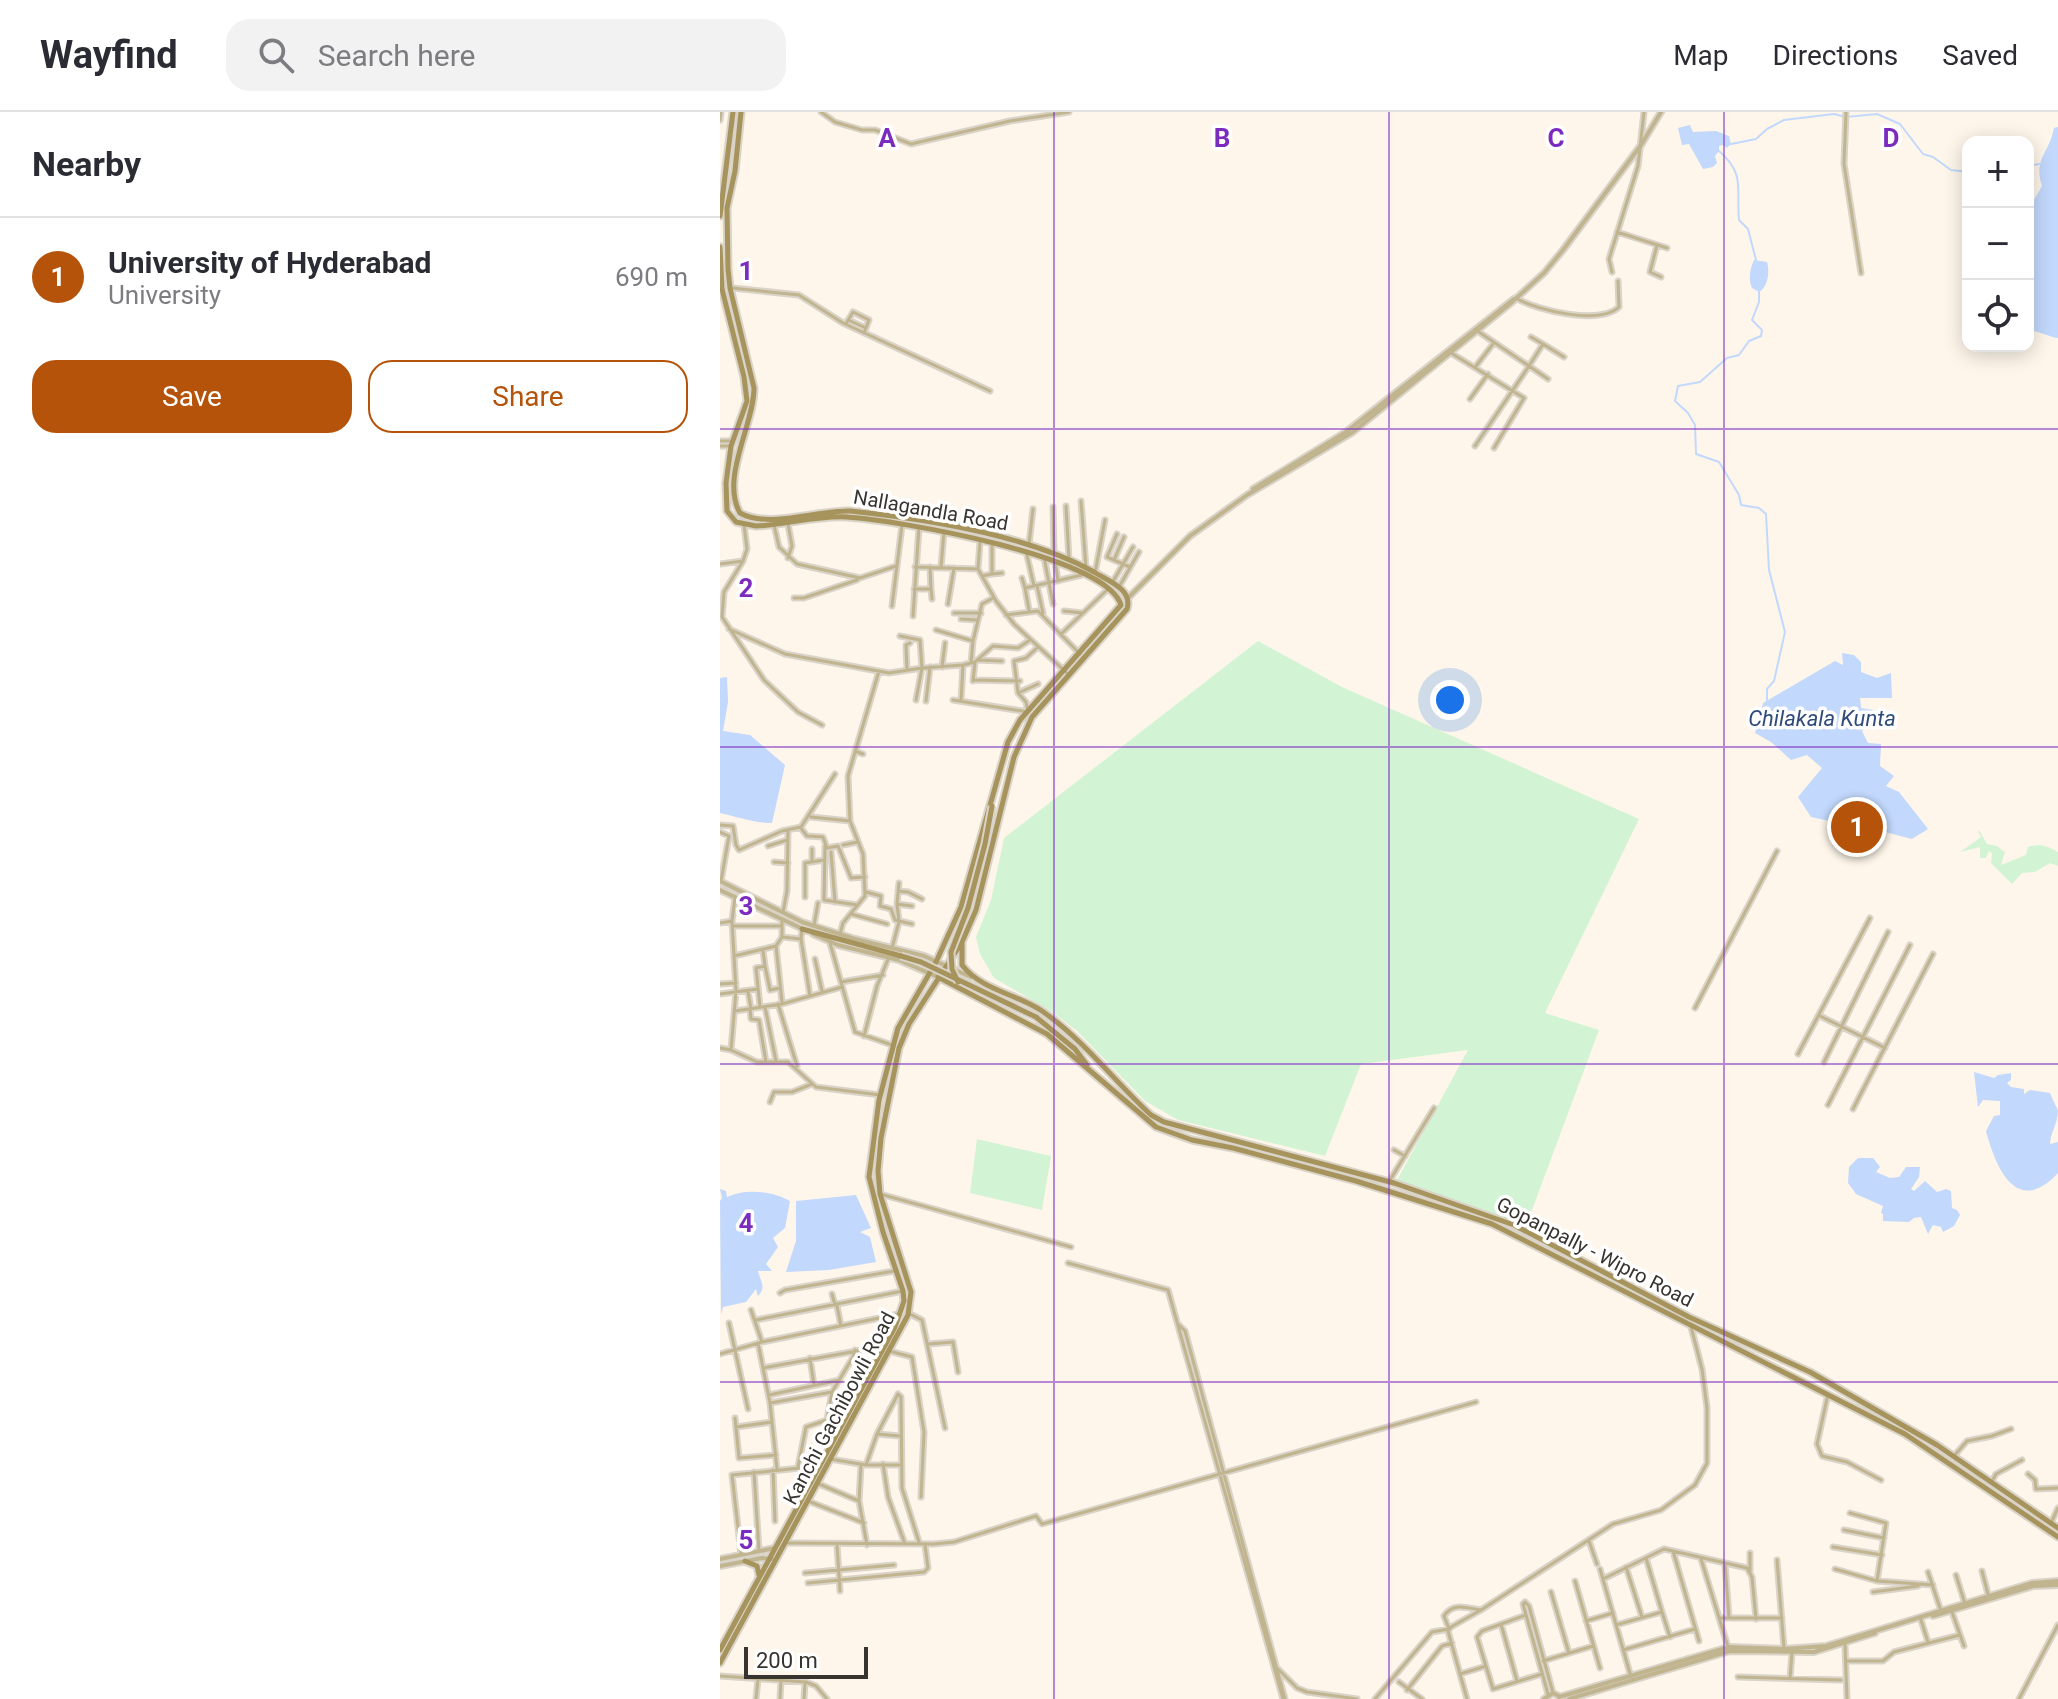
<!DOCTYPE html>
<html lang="en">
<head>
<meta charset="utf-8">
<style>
  :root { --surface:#fff; --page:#f2f2f3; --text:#2b2b33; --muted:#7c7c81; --line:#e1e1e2; --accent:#b45309 }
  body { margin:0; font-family:Roboto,sans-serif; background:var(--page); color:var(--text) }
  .controls { position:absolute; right:24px; top:24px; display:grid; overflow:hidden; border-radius:16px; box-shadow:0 4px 20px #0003 }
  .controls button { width:72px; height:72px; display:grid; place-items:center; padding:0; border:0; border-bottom:2px solid var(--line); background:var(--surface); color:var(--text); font:40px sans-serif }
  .scale { position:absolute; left:24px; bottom:20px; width:124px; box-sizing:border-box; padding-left:8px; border:4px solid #37332e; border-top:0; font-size:22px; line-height:28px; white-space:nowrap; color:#37332e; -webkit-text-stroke:6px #fff; paint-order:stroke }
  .you { position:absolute; left:730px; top:588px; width:28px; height:28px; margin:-20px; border:6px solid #fff; border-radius:50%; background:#1a73e8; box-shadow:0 0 0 12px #1a73e833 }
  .badge { display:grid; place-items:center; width:52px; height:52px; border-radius:50%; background:var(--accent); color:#fff; font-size:26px; font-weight:700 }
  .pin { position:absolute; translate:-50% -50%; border:4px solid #fff; box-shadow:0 2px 8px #0006 }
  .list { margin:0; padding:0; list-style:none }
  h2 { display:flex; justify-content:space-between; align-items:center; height:104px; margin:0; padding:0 32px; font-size:34px }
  h2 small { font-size:26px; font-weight:400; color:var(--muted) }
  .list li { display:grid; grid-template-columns:52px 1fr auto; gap:24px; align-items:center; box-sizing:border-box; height:120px; padding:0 32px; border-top:2px solid var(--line) }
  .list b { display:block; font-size:30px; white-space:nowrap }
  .list p { margin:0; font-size:26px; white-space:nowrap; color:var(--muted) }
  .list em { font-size:26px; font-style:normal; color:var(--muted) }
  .actions { display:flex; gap:16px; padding:24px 32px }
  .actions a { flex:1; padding:18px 0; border:2px solid var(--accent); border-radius:24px; text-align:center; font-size:28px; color:var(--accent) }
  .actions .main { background:var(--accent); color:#fff }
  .icon { flex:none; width:44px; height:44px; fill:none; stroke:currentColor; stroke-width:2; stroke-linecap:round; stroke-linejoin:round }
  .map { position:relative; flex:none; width:1338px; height:1587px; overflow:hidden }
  header { display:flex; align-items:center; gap:48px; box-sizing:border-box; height:112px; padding:0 40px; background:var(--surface); border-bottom:2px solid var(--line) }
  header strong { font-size:38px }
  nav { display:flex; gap:44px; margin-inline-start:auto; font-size:28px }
  .search { width:560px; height:72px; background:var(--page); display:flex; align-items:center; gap:20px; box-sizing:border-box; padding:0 28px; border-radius:24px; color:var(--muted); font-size:30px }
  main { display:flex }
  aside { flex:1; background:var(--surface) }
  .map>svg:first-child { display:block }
  .green { fill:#d2f4d4 }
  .water { fill:#c2d8fc }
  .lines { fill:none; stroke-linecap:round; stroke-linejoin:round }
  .stream { stroke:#c2d8fc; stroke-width:2 }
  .minor-casing { stroke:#dad3c8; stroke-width:7 }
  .tertiary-casing { stroke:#dad3c8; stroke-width:8 }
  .secondary-casing { stroke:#dad3c8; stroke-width:9 }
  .minor { stroke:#c1b590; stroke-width:3 }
  .tertiary { stroke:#c1b590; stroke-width:4 }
  .secondary { stroke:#a6945c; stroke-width:5 }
  .secondary-bridge-casing { stroke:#dad3c8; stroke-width:9; stroke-linecap:butt }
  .secondary-bridge { stroke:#a6945c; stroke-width:5 }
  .grid { fill:none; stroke:#7b2cbf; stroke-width:2; stroke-opacity:0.55 }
  .labels { text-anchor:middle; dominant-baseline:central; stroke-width:7; stroke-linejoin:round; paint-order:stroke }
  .street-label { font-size:20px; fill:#37332e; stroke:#fff }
  .water-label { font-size:22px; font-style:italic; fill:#304b7a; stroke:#fff }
  .grid-label { font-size:26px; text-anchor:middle; font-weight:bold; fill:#7b2cbf; stroke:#fff; stroke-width:7; stroke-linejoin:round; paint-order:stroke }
</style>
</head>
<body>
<header>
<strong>Wayfind</strong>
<div class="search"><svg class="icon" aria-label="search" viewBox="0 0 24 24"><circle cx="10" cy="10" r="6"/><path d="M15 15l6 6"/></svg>Search here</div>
<nav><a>Map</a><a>Directions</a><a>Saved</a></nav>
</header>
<main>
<aside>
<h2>Nearby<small></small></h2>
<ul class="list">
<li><span class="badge">1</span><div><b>University of Hyderabad</b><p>University</p></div><em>690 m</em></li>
</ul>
<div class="actions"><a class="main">Save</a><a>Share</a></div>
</aside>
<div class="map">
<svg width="1338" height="1587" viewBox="0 0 1338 1587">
  <rect width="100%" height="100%" fill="#fef6ea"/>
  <path class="green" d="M 538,529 L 622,575 L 919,707 L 825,901 L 879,918 L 806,1114 L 676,1070 L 748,938 L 641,952 L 605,1044 L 458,1008 L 425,989 L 357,919 L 331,899 L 274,866 L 260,842 L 256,825 L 271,788 L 284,726 Z
    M 1259,718 L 1267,732 L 1277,734 L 1285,740 L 1281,753 L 1306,743 L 1308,735 C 1320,731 1327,734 1338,740 L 1338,754 L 1330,751 L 1315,760 L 1302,761 L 1292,772 L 1271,751 L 1272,741 L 1269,739 L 1266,746 L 1260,746 L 1260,735 L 1240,740 L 1261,725 L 1258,720 Z
    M 257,1027 L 331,1044 L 322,1098 L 250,1081 Z"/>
  <path class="water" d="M 970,13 L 973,20 L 996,19 L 1009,24 L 1011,32 L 1007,36 L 1003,33 L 999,34 L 999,39 L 995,44 L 997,51 L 993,55 L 983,57 L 969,32 L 962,33 L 958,16 Z
    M 1338,15 L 1338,226 L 1336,226 L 1308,217 L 1308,98 L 1322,74 C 1313,47 1329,42 1334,16 Z
    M 1034,148 L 1047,150 C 1050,159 1048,175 1039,180 L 1032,176 C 1028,168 1030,156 1034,148 Z
    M 1122,541 L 1134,543 L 1141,550 L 1141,560 L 1157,566 L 1171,561 L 1172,586 L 1140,586 L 1141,596 L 1153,598 L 1156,604 L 1142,619 L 1148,631 L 1161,632 L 1160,654 L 1174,664 L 1166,674 L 1179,680 L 1208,717 L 1192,727 L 1165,720 L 1152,694 L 1135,688 L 1109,709 L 1091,705 L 1078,685 L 1102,656 L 1087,643 L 1071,648 L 1051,630 L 1035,621 L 1043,591 L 1115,549 L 1123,553 Z
    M 7,565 L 8,590 L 3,619 L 30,623 L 65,653 L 52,711 C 34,711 18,705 0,701 L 0,566 Z
    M 1254,960 L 1274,966 L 1278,963 L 1291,961 L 1291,968 L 1287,971 L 1291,975 L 1304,977 L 1304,982 L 1310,978 L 1330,981 C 1332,987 1337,995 1338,999 C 1338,1011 1330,1021 1330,1032 L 1338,1030 L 1338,1061 C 1297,1105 1276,1057 1266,1019 L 1274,1004 L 1280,1003 L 1280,989 L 1263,988 L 1258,995 Z
    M 1138,1046 L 1153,1046 L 1160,1055 L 1156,1060 L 1170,1066 L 1179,1065 L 1186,1055 L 1200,1055 L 1199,1065 L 1191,1077 L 1194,1079 L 1205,1069 L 1217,1080 L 1226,1077 L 1231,1079 L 1232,1096 L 1237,1098 L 1240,1103 L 1234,1114 L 1223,1120 L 1221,1115 L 1213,1113 L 1208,1122 L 1201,1105 L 1194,1106 L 1189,1110 L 1163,1109 L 1163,1102 L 1161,1101 L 1163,1094 L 1136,1082 L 1128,1071 L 1129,1055 Z
    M 0,1077 L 6,1079 L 7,1085 C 25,1076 53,1079 70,1089 L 65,1116 L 53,1126 L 58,1135 L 46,1152 L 52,1159 L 38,1159 C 40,1169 47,1174 38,1184 L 36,1177 L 26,1190 L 3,1195 L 1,1203 L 0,1089 L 2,1086 Z
    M 136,1083 L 151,1116 L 140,1120 L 150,1125 L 156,1150 L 109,1158 L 66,1160 L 76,1129 L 76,1089 Z"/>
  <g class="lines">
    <path class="stream" d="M 1011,32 L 1036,27 L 1047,17 L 1064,8 L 1114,2 L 1126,5 L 1157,2 L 1180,12 L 1203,42 L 1213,45 L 1231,58 L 1248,60
      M 999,39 C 1026,62 1016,78 1019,108 L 1028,117 L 1036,148
      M 1308,54 L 1319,52
      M 1039,180 L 1039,190 L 1032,208 L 1042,218 L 1041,224 L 1029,229 L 1019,243 L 1007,246 L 980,270 L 958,274 L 955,289 L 968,301 L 975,313 L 976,342 L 999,350 L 1019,383 L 1021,393 L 1039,396 L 1046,402 L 1049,458 L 1065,520 L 1054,569 L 1047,577 L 1047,588"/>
    <g class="minor-casing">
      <path id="minor" d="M 101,0 L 115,10 L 142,18 L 155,18 L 191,32 L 290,9 L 349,0
        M 1126,0 L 1124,52 L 1141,161
        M 0,8 L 1,0
        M 897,120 L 947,136
        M 937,133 L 930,160 L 941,165
        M 892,160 L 889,147 L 918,54 L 924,0
        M 12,176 L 79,183 L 123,211 L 270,279
        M 796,186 C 817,199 880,213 899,195 L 898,169
        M 128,208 L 146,216
        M 126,212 L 133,200 L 149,208 L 144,221
        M 811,225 L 823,232 L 809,254 L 828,267
        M 823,232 L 844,245
        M 731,241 L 804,286 L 774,336
        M 756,254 L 773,232
        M 750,287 L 768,262
        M 0,329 L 12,329
        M 0,334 L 11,334
        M 755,334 L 809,254 L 756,218
        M 361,389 L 366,456
        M 346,394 L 349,448
        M 333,395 L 334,441
        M 68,412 L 72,434 L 68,446
        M 24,413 L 27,437 L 23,449 L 4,480 L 2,505 L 44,568 L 78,600 L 102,613
        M 54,413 L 59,435 L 77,452 L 140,466 L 176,454
        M 397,422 L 387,445 L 410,455
        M 260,430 L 258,457 L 276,489 L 294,512 L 349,563
        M 309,432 L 313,397
        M 306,439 L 314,474
        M 324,445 L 333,492
        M 394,448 L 404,425
        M 335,449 L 338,469
        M 0,452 L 23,449
        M 195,455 L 258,457
        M 221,455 L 224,420
        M 375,461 L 385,408
        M 272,462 L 282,461
        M 262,464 L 272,462 L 272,431
        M 302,466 L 305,476 L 362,463
        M 392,471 L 413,435
        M 317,474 L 323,501
        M 399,475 L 419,440
        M 305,476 L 309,498
        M 194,477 L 211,477 L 210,455
        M 211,477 L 212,487
        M 74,486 L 84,486 L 137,468
        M 228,492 L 234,456
        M 172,494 L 182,413
        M 344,499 L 363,501
        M 234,501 L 261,501
        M 286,503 L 318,499 L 360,542
        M 193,504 L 199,415
        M 241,507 L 257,508
        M 9,517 L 65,542 L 169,561 L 202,556 L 243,553 L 255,550 L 273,534 L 298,536 L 310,528
        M 216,518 L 253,529
        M 341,522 L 387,478
        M 180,524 L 200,528 L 202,556 L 196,588
        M 257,548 L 282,549
        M 251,551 L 253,529 L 262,492 L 273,486
        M 222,555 L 225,531
        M 187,558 L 186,533 L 190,531
        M 253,568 L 300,569
        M 253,569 L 255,550
        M 298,581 L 318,572
        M 233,588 L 308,600 L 306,590 L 298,581 L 294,549 L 306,546 L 318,535
        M 206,589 L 210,555
        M 241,589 L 243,553
        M 135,639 L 143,642
        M 91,705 L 130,709 L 143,742 L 145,784 L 123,811 L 120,822
        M 130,709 L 128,664 L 159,559
        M 0,713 L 13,714 L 16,733 L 19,738 L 62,719 L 81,715 L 115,662
        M 80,715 L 87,724 L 103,725 L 107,736 L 118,734 L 131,766 L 145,765
        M 0,720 L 9,724 L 1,769
        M 123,733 L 138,730
        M 48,734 L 67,728
        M 105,734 L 104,788 L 137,793
        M 92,737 L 92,749
        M 111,740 L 115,790
        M 54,750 L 68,751
        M 178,779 L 188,780 L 202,787
        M 146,780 L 161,784 L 160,794 L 171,797 L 175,808 L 192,812
        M 85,785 L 85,751 L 104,748
        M 15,786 L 12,809 L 16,879 L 11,938 L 37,950 L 68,950 L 96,975 L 160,983
        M 177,792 L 192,794
        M 63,800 L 67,779 L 68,718
        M 131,802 L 167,812
        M 0,811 L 12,809
        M 94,813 L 98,791
        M 13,814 L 61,814
        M 82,817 L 81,827 L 90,884
        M 62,825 L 81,827
        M 110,831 L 135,920 L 172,933
        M 56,834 L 62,890
        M 172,836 L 179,810 L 177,792 L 179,771
        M 43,839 L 45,854
        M 14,844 L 56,834 L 62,825 L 62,808
        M 95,847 L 102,879
        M 121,870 L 163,863
        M 0,872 L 16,871
        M 28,879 L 31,897
        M 0,882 L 38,877
        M 58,892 L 77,954
        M 40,895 L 36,856 L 45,854 L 50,878 L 60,876
        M 45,895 L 56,949
        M 975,896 L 1057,739
        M 30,897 L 31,907 L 39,908 L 46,950
        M 15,899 L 62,892 L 122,875
        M 1100,904 L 1165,936
        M 144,924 L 157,874 L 169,845
        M 0,936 L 11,938
        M 1078,942 L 1150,806
        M 1104,950 L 1168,820
        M 50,990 L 54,980 L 72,980 L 92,972
        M 1108,993 L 1190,833
        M 1133,997 L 1213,842
        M 674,1038 L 685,1044
        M 670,1068 L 714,996
        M 160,1082 L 351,1135
        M 348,1151 L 448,1178 L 563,1587
        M 60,1181 L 65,1178 L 174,1159
        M 112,1182 L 115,1193
        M 117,1194 L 121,1214
        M 31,1198 L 42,1230
        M 190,1202 L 202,1208 L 225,1316
        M 36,1208 L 183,1179
        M 9,1211 L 28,1297
        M 458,1212 L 465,1219 L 565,1587
        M 38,1231 L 50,1291 L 57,1357
        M 209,1232 L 233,1230 L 238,1260
        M 169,1239 L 192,1245 L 204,1320 L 201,1385
        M 0,1242 L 42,1230 L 179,1202
        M 90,1246 L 94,1273
        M 43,1256 L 164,1234
        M 178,1282 L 181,1285 L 182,1376 L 199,1430
        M 1108,1282 L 1097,1332 L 1102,1344 L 1127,1350 L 1161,1368
        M 49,1283 L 120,1268
        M 50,1291 L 112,1280
        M 15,1306 L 19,1346 L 56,1343
        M 16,1315 L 52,1310
        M 157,1322 L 180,1324
        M 1234,1344 L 1247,1329 L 1272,1324 L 1291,1317
        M 110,1347 L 146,1353 L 181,1353
        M 163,1352 L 168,1385 L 185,1432
        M 146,1353 L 157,1322 L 178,1282
        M 78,1355 L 86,1315 L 107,1308 L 112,1280 L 133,1245 L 135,1238
        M 53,1358 L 55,1409
        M 34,1360 L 39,1439
        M 1308,1362 L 1315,1368 L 1316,1377 L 1338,1376
        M 1271,1371 L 1276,1362 L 1302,1348
        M 99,1372 L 139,1389 L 147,1433
        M 88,1389 L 144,1411
        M 139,1389 L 141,1353
        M 1130,1401 L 1166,1411 L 1157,1469
        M 1331,1411 L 1338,1396
        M 1124,1418 L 1164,1426
        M 869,1429 L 877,1452
        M 65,1431 L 214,1432 L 234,1430 L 316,1404 L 322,1412 L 756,1290
        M 117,1433 L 120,1479
        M 1113,1435 L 1162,1443
        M 953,1439 L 1027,1456 L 1032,1465 L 1036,1507
        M 21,1442 L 12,1363 L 99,1354
        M 926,1446 L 942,1500
        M 981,1447 L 1008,1535
        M 1057,1448 L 1064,1536
        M 1005,1452 L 1009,1506
        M 906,1455 L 922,1505
        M 880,1457 L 911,1565
        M 1115,1457 L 1157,1469 L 1213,1473
        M 1030,1459 L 1030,1441
        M 1262,1459 L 1269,1486
        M 1208,1460 L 1221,1499
        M 85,1461 L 174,1453
        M 1236,1463 L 1245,1492
        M 883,1467 L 944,1437 L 953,1439 L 979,1529
        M 855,1469 L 880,1556
        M 88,1471 L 204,1460 L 208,1456 L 205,1433
        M 831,1480 L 849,1541
        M 1153,1480 L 1198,1474
        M 1232,1500 L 1244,1534
        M 806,1503 L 762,1519 L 757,1525 L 773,1577 L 822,1562
        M 1200,1505 L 1208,1530
        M 1000,1506 L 1062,1506
        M 866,1509 L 893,1501
        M 781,1512 L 797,1569
        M 896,1513 L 942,1500 L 950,1525
        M 1125,1532 L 1127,1587
        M 903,1538 L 975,1517
        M 823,1549 L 873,1534
        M 1127,1549 L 1163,1549 L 1174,1540 L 1240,1523
        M 558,1557 L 577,1576 L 587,1580 L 637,1587
        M 740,1562 L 766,1554
        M 0,1564 L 86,1570 L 96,1574 L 107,1587
        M 1018,1565 L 1121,1568
        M 1070,1567 L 1072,1540
        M 679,1570 L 702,1587
        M 687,1578 L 722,1534 L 732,1531
        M 828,1582 L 803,1492 L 805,1490 L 809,1494 L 833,1581
        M 36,1587 L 38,1567
        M 60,1587 L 61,1569
        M 84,1587 L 85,1571
        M 655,1587 L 712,1520 L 729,1517 L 724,1504 C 733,1490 746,1496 761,1498
        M 747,1587 L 728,1519 L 731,1515 L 761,1498 L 893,1412 L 941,1398 L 975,1373 L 987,1351 L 987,1296 L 982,1257 L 971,1215
        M 1299,1587 L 1338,1513"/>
    </g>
    <g class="tertiary-casing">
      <path id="tertiary" d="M 533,377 L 626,320 L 794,187
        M 527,383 L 633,320 L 791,191 L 824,161 L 843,138 L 921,33 L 941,0
        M 408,486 L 470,424 L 527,383
        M 0,769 L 82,810 L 135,827 L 204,844 L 251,865
        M 0,778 L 85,818
        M 93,822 L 118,833 L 179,848 L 218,865
        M 0,1447 L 55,1436
        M 0,1454 L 42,1446 L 52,1447
        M 1213,1504 L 1313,1474 L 1338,1473
        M 839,1585 L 1009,1535 L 1064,1537 L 1106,1534 L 1312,1471 L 1338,1469
        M 824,1587 L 833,1581 L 839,1584
        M 849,1587 L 1010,1539 L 1094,1540 L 1155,1521"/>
    </g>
    <g class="secondary-casing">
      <path id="secondary" d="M 0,104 L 13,0
        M 0,135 L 2,177 L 24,265 L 27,289 L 11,334 L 6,371 L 7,399 L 16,410 L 36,414 C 66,413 98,403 127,405 C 176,408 386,444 401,493 L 300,608 L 288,630 L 241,795 L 216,850 L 178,916 L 159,988 L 149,1065 L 163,1120 L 183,1179 L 184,1189 L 175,1215 L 0,1538
        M 82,817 L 181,844
        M 242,831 L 242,853 C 261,878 297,882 322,899 C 364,928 395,970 431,1003 L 444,1010 L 674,1071 L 794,1113 L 969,1205 L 1090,1260 L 1217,1333 L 1338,1416
        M 218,865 L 327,922 L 436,1015 L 472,1028 L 513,1036 L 636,1069 L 772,1112 L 1185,1322 L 1338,1425
        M 316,905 L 355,937 L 367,953
        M 25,1449 L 37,1454 L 39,1463
        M 0,1551 L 188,1203 L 191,1180 L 160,1082 L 158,1059 L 161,1026 L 179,936 L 189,912 L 242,830 L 256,798 L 294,645 L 312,605 L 407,497 C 413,477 388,469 374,460 C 307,423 207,407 130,399 C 98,398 48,417 20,401 C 0,366 34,313 34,276 L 10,176 L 8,157 L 7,96 L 15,59 L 21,0"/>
    </g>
    <use href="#minor" class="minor"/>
    <use href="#tertiary" class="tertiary"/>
    <use href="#secondary" class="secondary"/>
    <g class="secondary-bridge-casing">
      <path id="secondary-bridge" d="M 181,844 L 201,850 L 316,905
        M 238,870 L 232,857 L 231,840 L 248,796 L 265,732 L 272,694"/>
    </g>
    <use href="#secondary-bridge" class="secondary-bridge"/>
  </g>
  <path class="grid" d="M 334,0 L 334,1587M 669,0 L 669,1587M 1004,0 L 1004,1587M 0,317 L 1338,317M 0,635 L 1338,635M 0,952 L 1338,952M 0,1270 L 1338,1270"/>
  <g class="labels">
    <g class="street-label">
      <text transform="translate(211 398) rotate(10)">Nallagandla Road</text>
      <text transform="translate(875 1140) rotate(27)">Gopanpally - Wipro Road</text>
      <text transform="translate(119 1296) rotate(-62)">Kanchi Gachibowli Road</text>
    </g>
    <g class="water-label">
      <text x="1102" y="606">Chilakala Kunta</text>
    </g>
  </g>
  <g class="grid-label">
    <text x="167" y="35">A</text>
    <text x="502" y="35">B</text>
    <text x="836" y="35">C</text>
    <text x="1171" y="35">D</text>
    <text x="26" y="168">1</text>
    <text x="26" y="485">2</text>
    <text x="26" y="803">3</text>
    <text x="26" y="1120">4</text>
    <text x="26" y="1437">5</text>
  </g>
</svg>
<div class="controls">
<button>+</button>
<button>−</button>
<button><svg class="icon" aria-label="locate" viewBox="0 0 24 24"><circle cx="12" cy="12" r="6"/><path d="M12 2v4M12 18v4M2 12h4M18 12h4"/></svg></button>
</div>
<div class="scale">200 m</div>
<div class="you"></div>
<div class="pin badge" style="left:1137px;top:715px">1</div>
</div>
</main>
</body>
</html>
